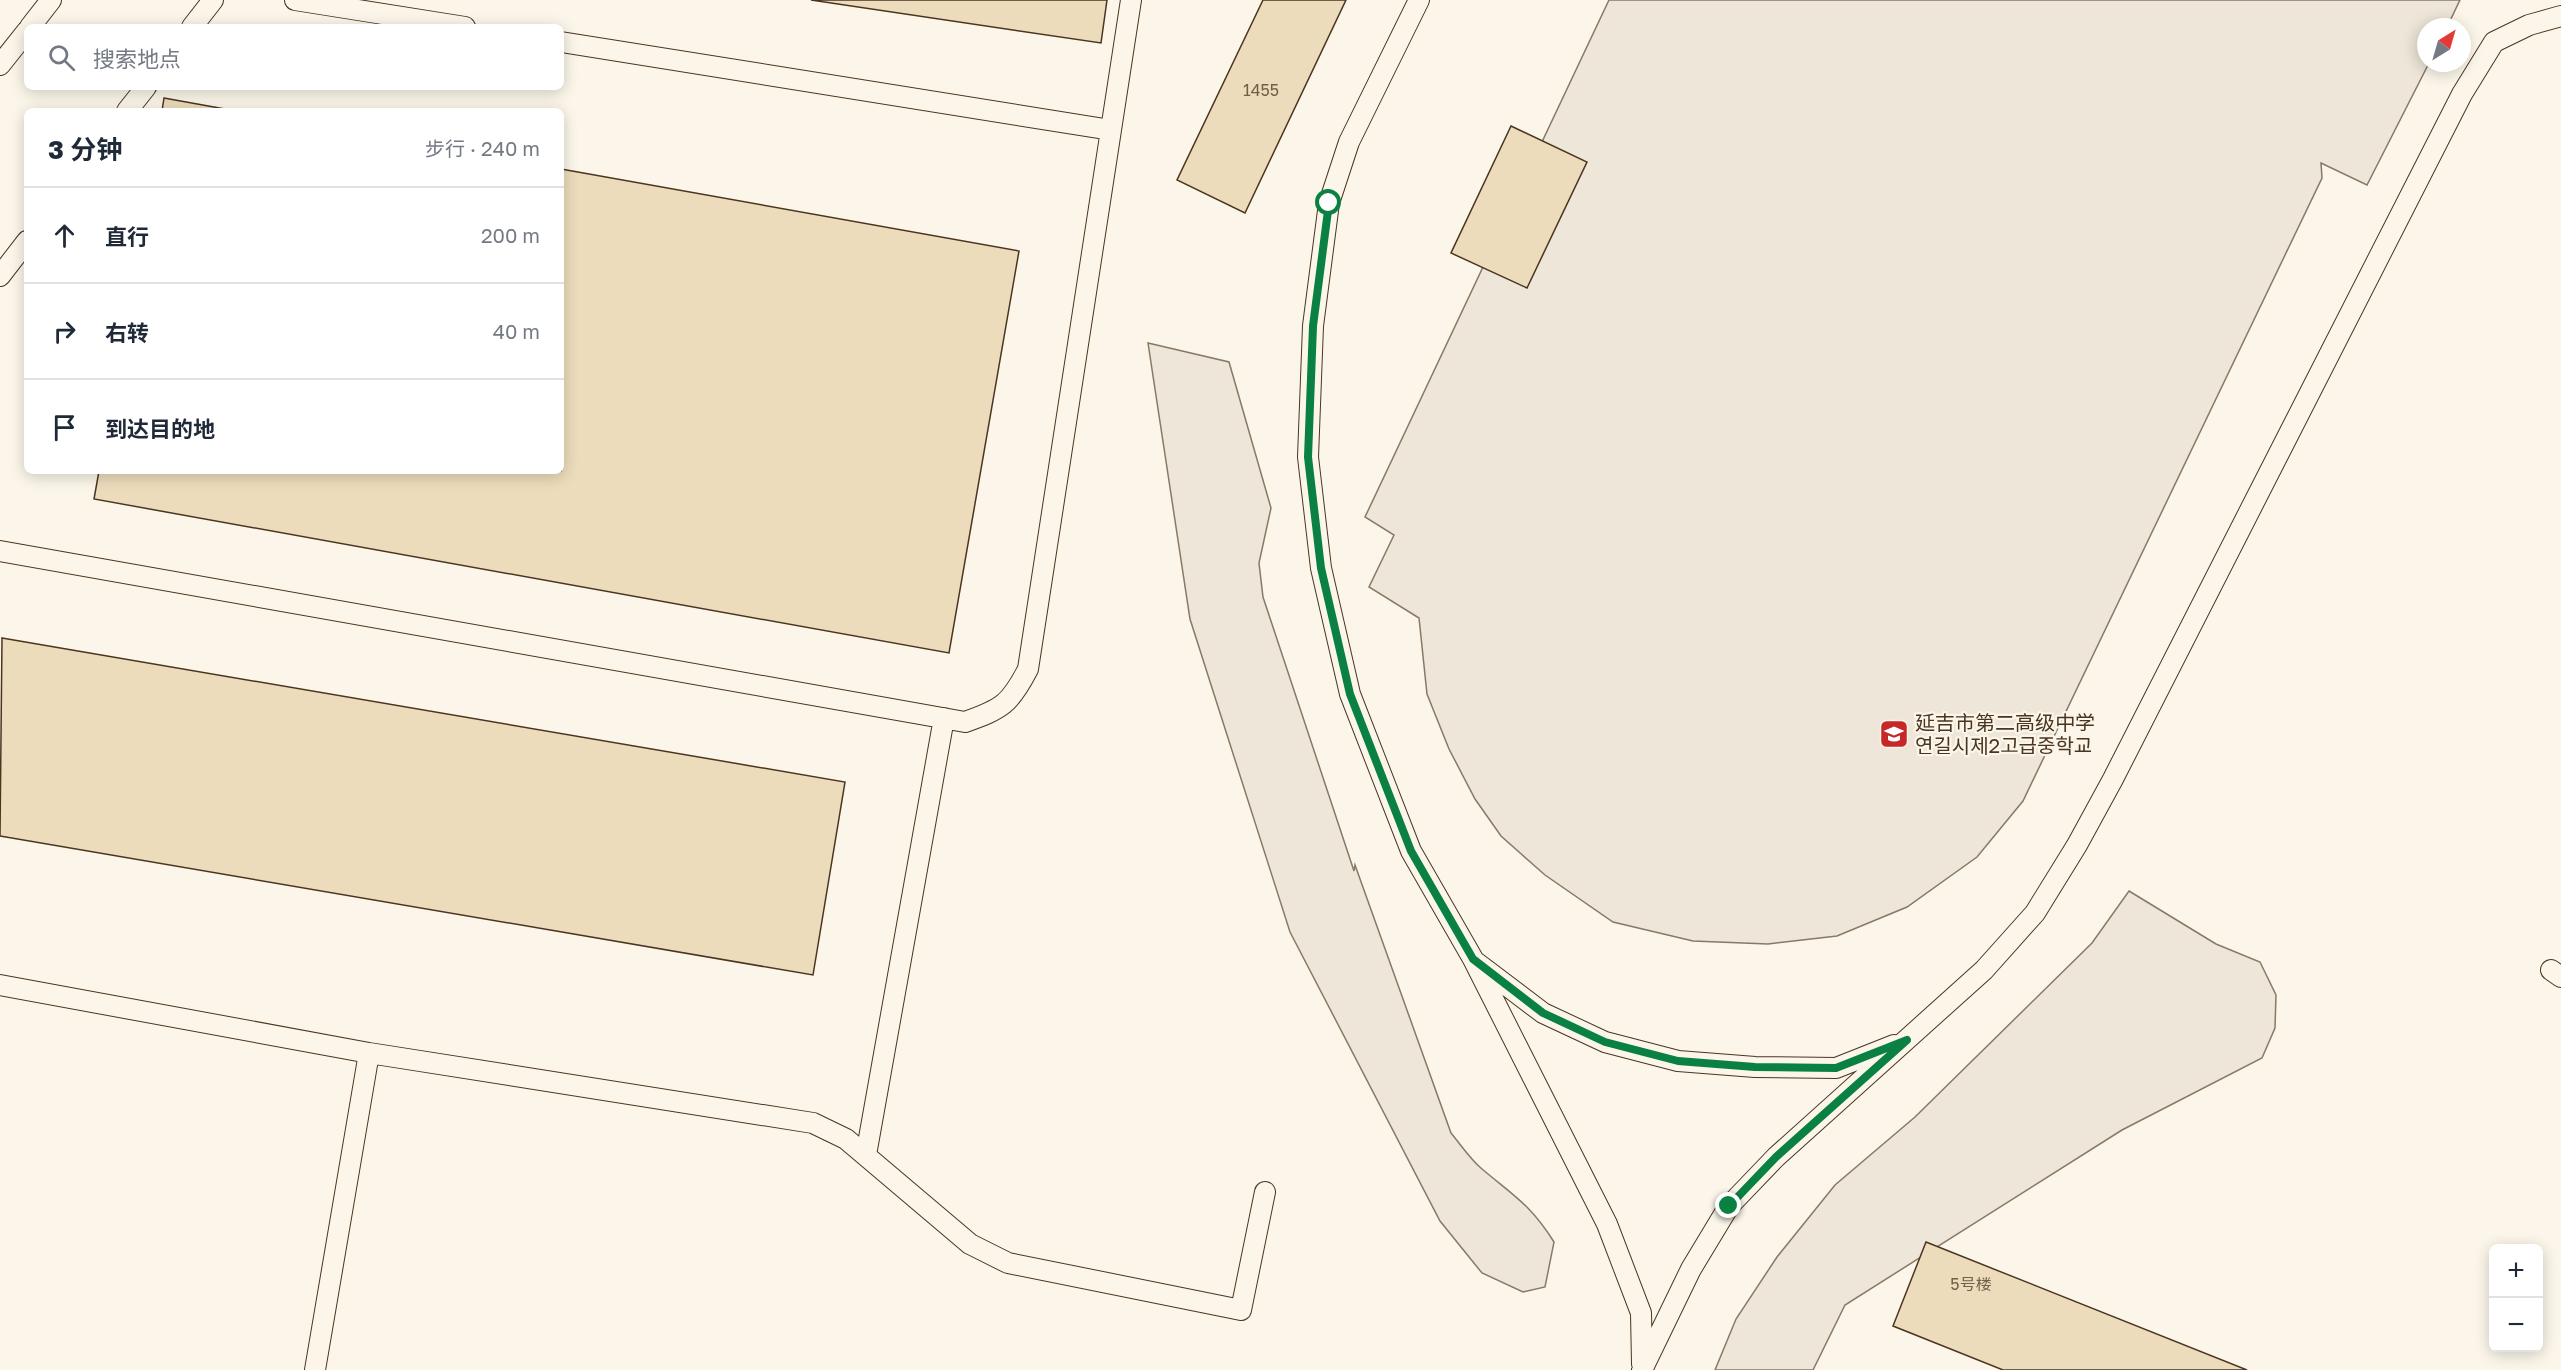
<!DOCTYPE html>
<html lang="zh">
<head>
<meta charset="utf-8">
<style>
  :root { --surface:#fff; --page:#f2f2f3; --text:#1f2937; --muted:#747a83; --line:#e0e1e3 }
  body { margin:0; font-family:"Golos Text","Noto Sans SC","Noto Sans KR",sans-serif; background:var(--page); color:var(--text) }
  .controls { position:absolute; right:18px; bottom:18px; display:grid; overflow:hidden; border-radius:9px; box-shadow:0 3px 15px #0003 }
  .controls button { width:54px; height:54px; display:grid; place-items:center; padding:0; border:0; border-bottom:2px solid var(--line); background:var(--surface); color:var(--text); font:30px sans-serif }
  .compass { position:absolute; left:2417px; top:18px; width:54px; height:54px; border-radius:50%; background:var(--surface); box-shadow:0 3px 15px #0003; rotate:37deg }
  .stop { position:absolute; width:18px; height:18px; margin:-14px; border:4px solid #0b8043; border-radius:50%; background:#fff }
  .stop.end { background:#0b8043; border-color:#fff; box-shadow:0 2px 6px #0008 }
  .list { margin:0; padding:0; list-style:none }
  h2 { display:flex; justify-content:space-between; align-items:center; height:78px; margin:0; padding:0 24px; font-size:26px }
  h2 small { font-size:20px; font-weight:400; color:var(--muted) }
  .list li { display:grid; grid-template-columns:39px 1fr auto; gap:18px; align-items:center; box-sizing:border-box; height:96px; padding:0 24px; border-top:2px solid var(--line) }
  .list b { display:block; font-size:22px; white-space:nowrap }
  .list em { font-size:20px; font-style:normal; color:var(--muted) }
  .icon { flex:none; width:33px; height:33px; fill:none; stroke:currentColor; stroke-width:2; stroke-linecap:round; stroke-linejoin:round }
  .map { position:relative; flex:none; width:2561px; height:1370px; overflow:hidden }
  .search { position:absolute; background:var(--surface); box-shadow:0 3px 15px #0003; left:24px; top:24px; width:540px; height:66px; display:flex; align-items:center; gap:15px; box-sizing:border-box; padding:0 21px; border-radius:9px; color:var(--muted); font-size:22px }
  .panel { position:absolute; background:var(--surface); box-shadow:0 3px 15px #0003; left:24px; top:108px; width:540px; height:366px; border-radius:9px }
  .map>svg:first-child { display:block }
  .green { fill:#ede6d9; stroke:#887966; stroke-width:1.5 }
  .building { fill:#ecdcbc; stroke:#4a3520; stroke-width:1.5 }
  .lines { fill:none; stroke-linecap:round; stroke-linejoin:round }
  .lane-casing { stroke:#4a3520; stroke-width:22 }
  .lane { stroke:#fbf6e9; stroke-width:20 }
  .route { stroke:#0b8043; stroke-width:8 }
  .labels { text-anchor:middle; dominant-baseline:central; stroke-width:4.5; stroke-linejoin:round; paint-order:stroke }
  .number-label { font-size:16px; fill:#725f47 }
  .poi-label { font-size:20px; fill:#4a3520; stroke:#fbf6e9; text-anchor:start }
</style>
</head>
<body>
<div class="map">
<svg width="2561" height="1370" viewBox="0 0 2561 1370">
  <rect width="100%" height="100%" fill="#fbf6e9"/>
  <path class="green" d="M 1609,0 L 2460,0 L 2447,27 L 2426,27 L 2426,63 L 2429,63 L 2367,185 L 2321,163 L 2322,178 L 2023,801 L 1977,857 L 1907,907 L 1837,936 L 1768,944 L 1693,941 L 1613,922 L 1545,875 L 1501,836 L 1475,799 L 1449,749 L 1427,694 L 1419,618 L 1369,587 L 1394,535 L 1365,517 Z
    M 1148,343 L 1229,362 L 1271,508 L 1259,563 L 1263,597 L 1354,871 L 1355,865 L 1451,1133 C 1461,1145 1470,1159 1482,1169 C 1514,1196 1531,1205 1554,1242 L 1545,1287 L 1523,1292 L 1482,1273 L 1440,1221 L 1290,932 L 1190,619 Z
    M 2129,891 L 2216,944 L 2260,962 L 2276,995 L 2275,1028 L 2262,1058 L 2122,1130 L 1845,1305 L 1813,1370 L 1715,1370 L 1736,1319 L 1777,1257 L 1835,1185 L 1915,1117 L 2092,943 Z"/>
  <path class="building" d="M 811,0 L 1107,0 L 1101,43 Z
    M 1263,0 L 1346,0 L 1245,213 L 1177,180 Z
    M 164,98 L 236,111 L 162,111 Z
    M 1511,126 L 1587,162 L 1527,288 L 1451,253 Z
    M 561,169 L 1019,251 L 949,653 L 94,499 L 99,471 L 561,471 Z
    M 2,638 L 845,782 L 813,975 L 0,836 Z
    M 1926,1242 L 2247,1370 L 2003,1370 L 1893,1326 Z"/>
  <g class="lines">
    <g class="lane-casing">
      <path id="lane" d="M 295,0 L 465,27
        M 1419,0 L 1349,142 L 1329,203 L 1313,326 L 1308,457 L 1321,568 L 1350,694 L 1411,851 L 1473,959 L 1607,1224 L 1641,1313 L 1642,1364
        M 30,27 L 51,0
        M 192,27 L 213,0
        M 561,42 L 1111,130
        M 0,65 L 27,31
        M 127,111 L 146,87
        M 0,276 L 27,241
        M 0,551 L 965,722 C 1002,709 1010,704 1028,669 L 1131,0
        M 1477,963 L 1543,1013 L 1605,1042 L 1678,1061 L 1755,1067 L 1836,1068 L 1894,1045
        M 2551,970 L 2561,977
        M 0,985 L 369,1053 L 813,1123 L 846,1139 L 970,1244 L 1008,1263 L 1241,1310 L 1265,1192
        M 866,1155 L 944,718
        M 315,1370 L 369,1053
        M 1642,1370 L 1691,1269 L 1729,1206 L 1776,1157 L 1984,970 L 2035,913 L 2077,845 L 2113,779 L 2462,94 L 2494,42 L 2529,25 L 2561,16"/>
    </g>
    <use href="#lane" class="lane"/>
  </g>
  <g class="lines">
    <path class="route" d="M 1329,203 L 1313,326 L 1308,457 L 1321,568 L 1350,694 L 1411,851 L 1473,959 L 1543,1013 L 1605,1042 L 1678,1061 L 1755,1067 L 1836,1068 L 1907,1040 L 1776,1157 L 1729,1206"/>
  </g>
  <defs>
    <g id="school-square" transform="scale(1.5)"><rect x="-9" y="-9" width="18" height="18" rx="4" fill="#c62828" stroke="#fbf6e9"/><path d="M0-5L7-2L0 1L-7-2ZM-4 1L0 2.5L4 1V4Q0 6-4 4Z" fill="#fff"/></g>
  </defs>
  <g fill-rule="evenodd">
    <use href="#school-square" x="1894" y="734"/>
  </g>
  <g class="labels">
    <g class="number-label">
      <text x="1261" y="90">1455</text>
      <text x="1971" y="1284">5号楼</text>
    </g>
    <g class="poi-label">
      <text x="1915" y="722">延吉市第二高级中学<tspan x="1915" dy="23">연길시제2고급중학교</tspan></text>
    </g>
  </g>
</svg>
<div class="controls">
<button>+</button>
<button>−</button>
</div>
<svg class="compass" viewBox="-18 -18 36 36"><path d="M0-13l5 13h-10z" fill="#e53935"/><path d="M0 13l5-13h-10z" fill="#747a83"/></svg>
<div class="stop" style="left:1329px;top:203px"></div>
<div class="stop end" style="left:1729px;top:1206px"></div>
<div class="search"><svg class="icon" aria-label="search" viewBox="0 0 24 24"><circle cx="10" cy="10" r="6"/><path d="M15 15l6 6"/></svg>搜索地点</div>
<section class="panel">
<h2>3 分钟<small>步行 · 240 m</small></h2>
<ul class="list">
<li><svg class="icon" aria-label="ahead" viewBox="0 0 24 24"><path d="M12 20V5M6 11l6-6 6 6"/></svg><div><b>直行</b></div><em>200 m</em></li>
<li><svg class="icon" aria-label="right" viewBox="0 0 24 24"><path d="M7 20v-9h11M14 6l5 5-5 5"/></svg><div><b>右转</b></div><em>40 m</em></li>
<li><svg class="icon" aria-label="arrive" viewBox="0 0 24 24"><path d="M6 21V4h12l-3 4 3 4H6"/></svg><div><b>到达目的地</b></div></li>
</ul>
</section>
</div>
</body>
</html>
